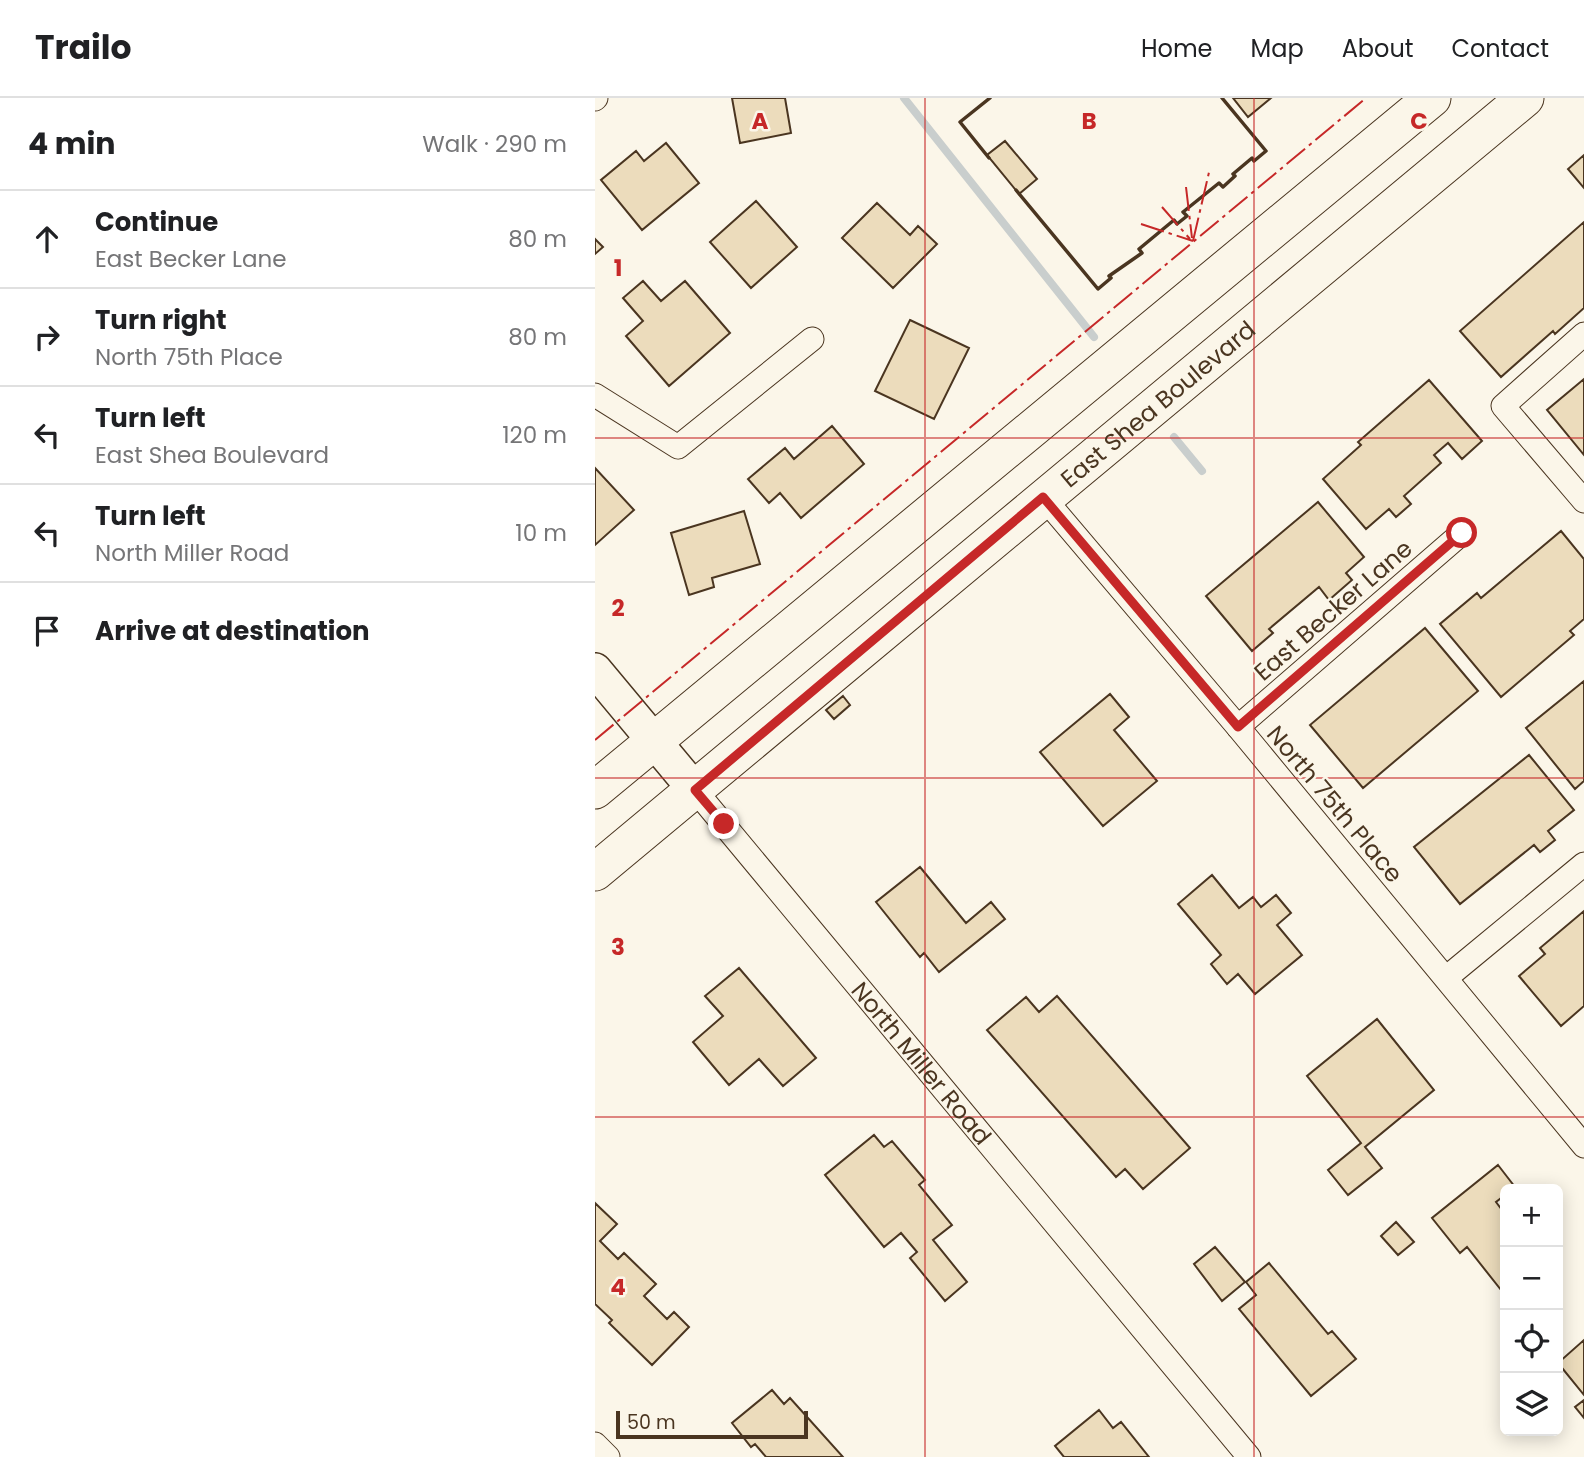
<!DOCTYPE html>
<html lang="en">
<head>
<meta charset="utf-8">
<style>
  :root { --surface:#fff; --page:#f2f2f2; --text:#202124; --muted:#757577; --line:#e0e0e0 }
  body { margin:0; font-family:Poppins,sans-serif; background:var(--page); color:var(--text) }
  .controls { position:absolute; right:21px; bottom:21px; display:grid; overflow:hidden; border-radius:10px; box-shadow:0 4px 18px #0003 }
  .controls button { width:63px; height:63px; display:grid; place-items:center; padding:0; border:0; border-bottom:2px solid var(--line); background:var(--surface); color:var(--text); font:35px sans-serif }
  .scale { position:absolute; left:21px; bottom:18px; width:192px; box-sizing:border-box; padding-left:7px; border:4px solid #4a3520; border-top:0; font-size:19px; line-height:24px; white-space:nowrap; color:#4a3520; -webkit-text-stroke:5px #fbf6e9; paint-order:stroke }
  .stop { position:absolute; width:21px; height:21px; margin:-16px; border:5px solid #c62828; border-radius:50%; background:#fff }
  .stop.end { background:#c62828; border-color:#fff; box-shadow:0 2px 7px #0008 }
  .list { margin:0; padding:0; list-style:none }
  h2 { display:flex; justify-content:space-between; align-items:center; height:91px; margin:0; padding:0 28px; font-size:30px }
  h2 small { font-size:23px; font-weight:400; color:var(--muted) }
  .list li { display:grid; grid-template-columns:46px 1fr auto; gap:21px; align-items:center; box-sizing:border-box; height:98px; padding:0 28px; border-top:2px solid var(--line) }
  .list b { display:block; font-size:26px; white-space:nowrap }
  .list p { margin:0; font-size:23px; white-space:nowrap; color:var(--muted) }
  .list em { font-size:23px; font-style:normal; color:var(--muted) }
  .icon { flex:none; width:38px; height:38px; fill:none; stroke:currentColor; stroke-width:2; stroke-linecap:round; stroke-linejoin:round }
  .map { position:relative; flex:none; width:989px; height:1359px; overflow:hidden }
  header { display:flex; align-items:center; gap:42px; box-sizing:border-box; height:98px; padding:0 35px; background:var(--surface); border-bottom:2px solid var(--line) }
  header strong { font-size:33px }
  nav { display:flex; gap:38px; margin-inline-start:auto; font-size:24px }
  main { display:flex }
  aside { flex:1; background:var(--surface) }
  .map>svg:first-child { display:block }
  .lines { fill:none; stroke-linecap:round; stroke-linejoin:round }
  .stream { stroke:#c9cecd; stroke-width:8 }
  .building { fill:#ecdcbc; stroke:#4a3520; stroke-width:2 }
  .street-casing { stroke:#4a3520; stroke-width:25 }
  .secondary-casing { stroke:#4a3520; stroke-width:36 }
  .primary-casing { stroke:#4a3520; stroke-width:39 }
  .street { stroke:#fbf6e9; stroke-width:23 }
  .secondary { stroke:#fbf6e9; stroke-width:33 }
  .primary { stroke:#fbf6e9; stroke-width:37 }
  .wall { stroke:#4a3520; stroke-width:3.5 }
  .power { stroke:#c62828; stroke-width:2; stroke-dasharray:24 5 3.5 5; stroke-linecap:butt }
  .route { stroke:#c62828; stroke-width:9 }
  .grid { fill:none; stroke:#c62828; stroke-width:2; stroke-opacity:0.55 }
  .labels { text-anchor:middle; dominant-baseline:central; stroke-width:5; stroke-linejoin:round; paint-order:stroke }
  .street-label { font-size:24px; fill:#4a3520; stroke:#fbf6e9 }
  .grid-label { font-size:23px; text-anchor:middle; font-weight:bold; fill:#c62828; stroke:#fbf6e9; stroke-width:5; stroke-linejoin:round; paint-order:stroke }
</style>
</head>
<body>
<header>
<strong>Trailo</strong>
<nav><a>Home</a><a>Map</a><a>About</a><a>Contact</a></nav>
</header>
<main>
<aside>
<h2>4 min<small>Walk · 290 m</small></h2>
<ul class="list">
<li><svg class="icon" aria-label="ahead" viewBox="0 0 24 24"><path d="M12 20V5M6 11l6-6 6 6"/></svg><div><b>Continue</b><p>East Becker Lane</p></div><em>80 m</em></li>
<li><svg class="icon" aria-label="right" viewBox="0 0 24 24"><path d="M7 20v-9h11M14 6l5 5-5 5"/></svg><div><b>Turn right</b><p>North 75th Place</p></div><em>80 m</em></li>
<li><svg class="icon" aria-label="left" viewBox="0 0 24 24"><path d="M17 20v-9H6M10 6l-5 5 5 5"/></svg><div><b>Turn left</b><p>East Shea Boulevard</p></div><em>120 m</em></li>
<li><svg class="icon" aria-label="left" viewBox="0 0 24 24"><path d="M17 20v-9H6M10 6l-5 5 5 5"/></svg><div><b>Turn left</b><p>North Miller Road</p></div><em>10 m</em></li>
<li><svg class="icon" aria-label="arrive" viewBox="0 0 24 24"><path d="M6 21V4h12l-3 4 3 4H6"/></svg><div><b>Arrive at destination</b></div></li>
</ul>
</aside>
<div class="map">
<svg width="989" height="1359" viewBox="0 0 989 1359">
  <rect width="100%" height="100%" fill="#fbf6e9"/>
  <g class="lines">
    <path class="stream" d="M 309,0 L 499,239
      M 579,339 L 607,373"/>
  </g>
  <path class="building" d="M 137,0 L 190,0 L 196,35 L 145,45 Z
    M 638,0 L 676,0 L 653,19 Z
    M 410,43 L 442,81 L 424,96 L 392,57 Z
    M 71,45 L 104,85 L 47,132 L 6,82 L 41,53 L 49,63 Z
    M 989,57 L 989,90 L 973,71 Z
    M 161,103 L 202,149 L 156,190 L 115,144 Z
    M 282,105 L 315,137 L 323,128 L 342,146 L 298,190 L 247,140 Z
    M 989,124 L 989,210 L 960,236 L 958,233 L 906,279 L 865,233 Z
    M 0,141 L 8,149 L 0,156 Z
    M 48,183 L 66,203 L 90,183 L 135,235 L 74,288 L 31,238 L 48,223 L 28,200 Z
    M 315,222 L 374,250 L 339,321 L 280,293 Z
    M 989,281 L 989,357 L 952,312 Z
    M 834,282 L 887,343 L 867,361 L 853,345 L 839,357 L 846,365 L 809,398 L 816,406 L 801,419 L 794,411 L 771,431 L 728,381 L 766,347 L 763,344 Z
    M 237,328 L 269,366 L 206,420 L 185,395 L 174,405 L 153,381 L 190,350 L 199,361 Z
    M 0,370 L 39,412 L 0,447 Z
    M 723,404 L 769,459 L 751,475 L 757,482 L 734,502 L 724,489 L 674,531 L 678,535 L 657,553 L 611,498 Z
    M 149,413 L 165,466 L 117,480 L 119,489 L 94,497 L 76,435 Z
    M 966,433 L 989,461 L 989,521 L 975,533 L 979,537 L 906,599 L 845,526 L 882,495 L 886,500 Z
    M 830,530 L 883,593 L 768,690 L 715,627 Z
    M 989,583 L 989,683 L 980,691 L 931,630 Z
    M 515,596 L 534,619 L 519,632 L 562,683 L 508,728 L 445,654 Z
    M 248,598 L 255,607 L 239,621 L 231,612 Z
    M 934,657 L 979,712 L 953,733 L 960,742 L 945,754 L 939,747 L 865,806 L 819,749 Z
    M 325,769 L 371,825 L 396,804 L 410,821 L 344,874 L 329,855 L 325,859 L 281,804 Z
    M 617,777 L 644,810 L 658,799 L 666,809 L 681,797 L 696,815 L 682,827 L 707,857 L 660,896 L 643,876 L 632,886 L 616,866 L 626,857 L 583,806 Z
    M 989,813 L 989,908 L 966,928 L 924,878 L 950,856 L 945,850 Z
    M 144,870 L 221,960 L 188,988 L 164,961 L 134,987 L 98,944 L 128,918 L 110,898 Z
    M 462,898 L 595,1050 L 548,1091 L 530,1071 L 521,1079 L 392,932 L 431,899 L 444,914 Z
    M 782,921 L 839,992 L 770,1049 L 787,1070 L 753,1097 L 733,1072 L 766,1045 L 712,978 Z
    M 279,1037 L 289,1049 L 297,1043 L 330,1082 L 324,1087 L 357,1127 L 338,1142 L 372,1184 L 350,1203 L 315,1160 L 322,1154 L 306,1135 L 289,1149 L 230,1077 Z
    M 903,1067 L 920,1089 L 910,1091 L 910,1097 L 901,1104 L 910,1116 L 910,1197 L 872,1149 L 865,1155 L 837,1120 Z
    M 0,1105 L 22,1126 L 5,1143 L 23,1161 L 29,1155 L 61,1186 L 49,1198 L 72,1221 L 79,1214 L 94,1229 L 57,1267 L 14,1225 L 17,1222 L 0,1206 Z
    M 801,1124 L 819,1144 L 803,1157 L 786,1138 Z
    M 620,1149 L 650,1184 L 627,1203 L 599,1166 Z
    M 674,1165 L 733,1236 L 737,1233 L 761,1261 L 716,1298 L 644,1211 L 661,1197 L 651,1184 Z
    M 989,1242 L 989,1297 L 963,1265 Z
    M 177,1292 L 189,1306 L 195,1300 L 248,1359 L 171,1359 L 160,1346 L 156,1349 L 137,1325 Z
    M 989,1302 L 989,1320 L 980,1309 Z
    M 504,1312 L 518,1330 L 526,1324 L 554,1359 L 469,1359 L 460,1348 Z"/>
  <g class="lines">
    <g class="street-casing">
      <g id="street">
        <path d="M 0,1 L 1,0"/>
        <path d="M 989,236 L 908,308 L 989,403"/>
        <path d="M 0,297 L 83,349 L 217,241"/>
        <path d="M 448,399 L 643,629 L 989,1048"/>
        <path d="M 643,629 L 867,435"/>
        <path id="s1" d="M 100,692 L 654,1359"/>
        <path d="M 851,880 L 989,766"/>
        <path d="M 0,1346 L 13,1359"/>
      </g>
    </g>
    <g class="secondary-casing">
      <path id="secondary" d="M 0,572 L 100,692"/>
    </g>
    <g class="primary-casing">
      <g id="primary">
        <path d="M 0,692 L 837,0"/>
        <path id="s2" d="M 0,774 L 930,0"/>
      </g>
    </g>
    <use href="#street" class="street"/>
    <use href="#secondary" class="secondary"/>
    <use href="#primary" class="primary"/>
    <path class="wall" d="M 394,60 L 365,24 L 395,0
      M 421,92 L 503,191 L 516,180 L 514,178 L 547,155 L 544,151 L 579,122 L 582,126 L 592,118 L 588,114 L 624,85 L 628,89 L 640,78 L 638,76 L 657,60 L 659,63 L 671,53 L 627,0"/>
    <path class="power" d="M 591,89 L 597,140
      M 567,109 L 595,141
      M 546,126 L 598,143
      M 598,143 L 615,70
      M 0,642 L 771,0"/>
  </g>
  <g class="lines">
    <path class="route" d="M 129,726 L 100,692 L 448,399 L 643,629 L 867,435"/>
  </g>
  <path class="grid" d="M 330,0 L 330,1359M 659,0 L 659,1359M 0,340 L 989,340M 0,680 L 989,680M 0,1019 L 989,1019"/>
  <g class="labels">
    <g class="street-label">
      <text stroke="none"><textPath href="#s2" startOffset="732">East Shea Boulevard</textPath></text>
      <text transform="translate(738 512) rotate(-41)">East Becker Lane</text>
      <text transform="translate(740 706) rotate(50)">North 75th Place</text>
      <text stroke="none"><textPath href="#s1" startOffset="355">North Miller Road</textPath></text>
    </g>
  </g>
  <g class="grid-label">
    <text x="165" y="31">A</text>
    <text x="494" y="31">B</text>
    <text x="824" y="31">C</text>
    <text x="23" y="178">1</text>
    <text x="23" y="518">2</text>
    <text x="23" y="857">3</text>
    <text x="23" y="1197">4</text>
  </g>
</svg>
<div class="controls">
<button>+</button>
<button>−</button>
<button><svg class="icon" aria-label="locate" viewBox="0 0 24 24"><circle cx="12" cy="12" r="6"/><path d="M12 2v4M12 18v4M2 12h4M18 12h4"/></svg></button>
<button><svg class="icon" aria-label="layers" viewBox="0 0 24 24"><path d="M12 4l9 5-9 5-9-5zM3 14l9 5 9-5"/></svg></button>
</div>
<div class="scale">50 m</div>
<div class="stop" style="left:867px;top:435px"></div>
<div class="stop end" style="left:129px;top:726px"></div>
</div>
</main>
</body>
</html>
